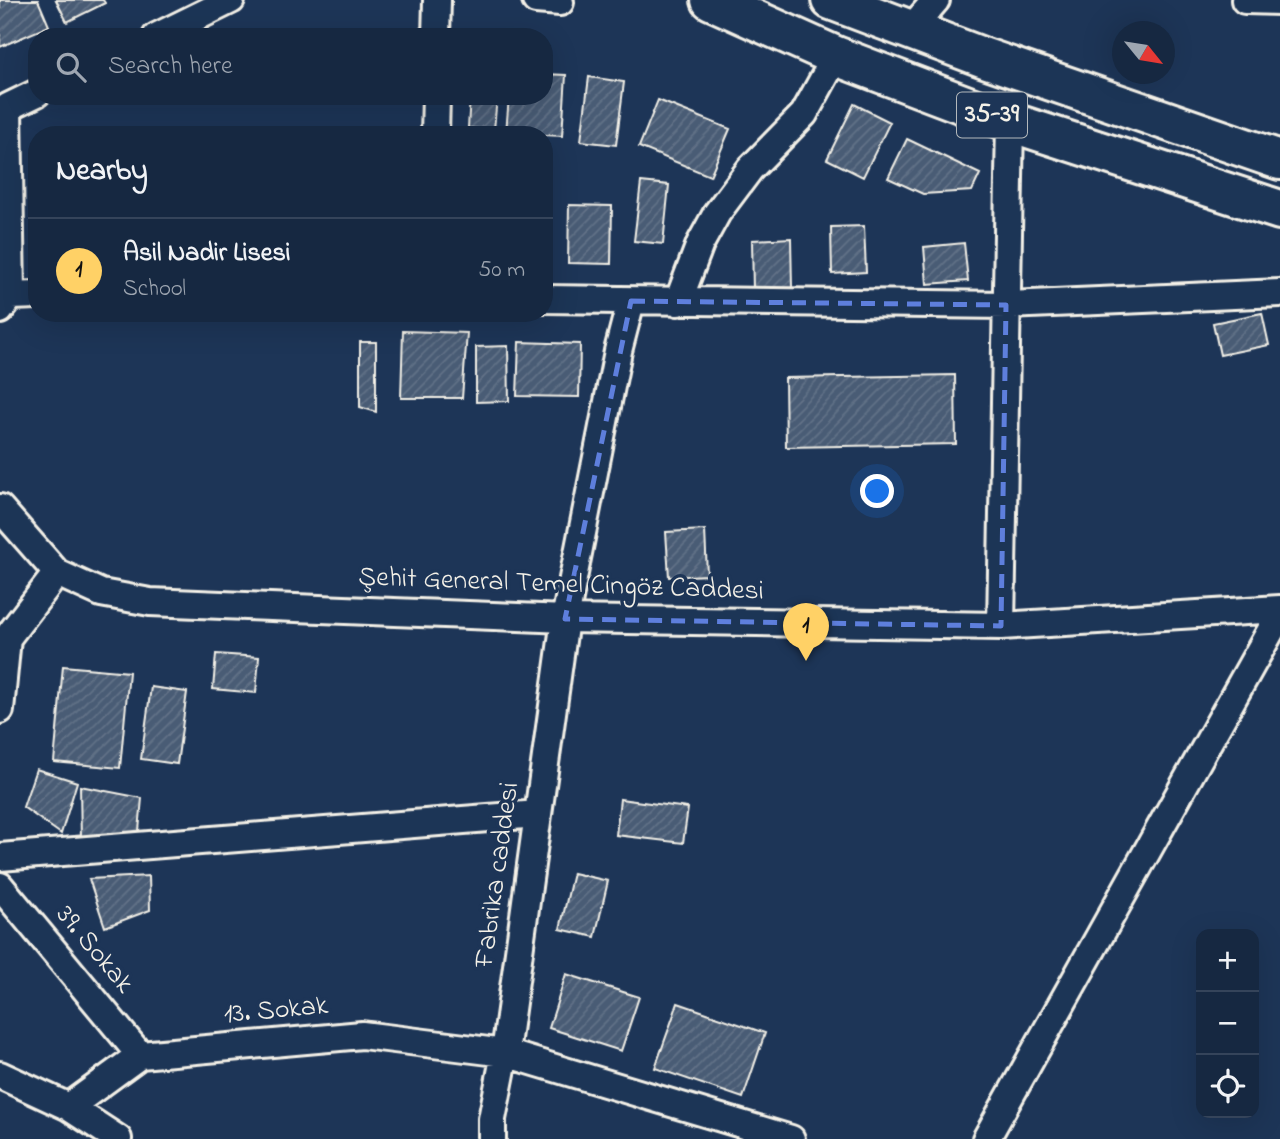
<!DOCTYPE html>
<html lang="en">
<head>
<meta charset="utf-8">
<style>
  :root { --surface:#162841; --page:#1f3048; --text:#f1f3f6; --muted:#9ea6b1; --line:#35445a; --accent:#ffd166 }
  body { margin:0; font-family:"Indie Flower",sans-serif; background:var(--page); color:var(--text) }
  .controls { position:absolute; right:21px; bottom:21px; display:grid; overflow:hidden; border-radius:14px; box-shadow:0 7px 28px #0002 }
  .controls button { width:63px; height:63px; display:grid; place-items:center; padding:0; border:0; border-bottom:2px solid var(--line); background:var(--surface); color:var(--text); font:35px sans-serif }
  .compass { position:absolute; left:1112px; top:21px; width:63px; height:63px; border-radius:50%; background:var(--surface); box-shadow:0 7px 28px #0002; rotate:120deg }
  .you { position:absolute; left:878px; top:492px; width:24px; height:24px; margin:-18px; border:5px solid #fff; border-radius:50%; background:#1a73e8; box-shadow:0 0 0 10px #1a73e833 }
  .badge { display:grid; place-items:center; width:46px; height:46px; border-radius:50%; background:var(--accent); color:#111; font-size:23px; font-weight:700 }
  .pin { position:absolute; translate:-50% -58px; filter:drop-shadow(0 2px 4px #0008) }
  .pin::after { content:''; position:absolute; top:37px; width:24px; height:21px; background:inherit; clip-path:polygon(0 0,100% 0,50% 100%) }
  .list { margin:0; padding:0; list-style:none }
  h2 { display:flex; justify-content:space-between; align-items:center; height:91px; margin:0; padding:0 28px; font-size:30px }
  h2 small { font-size:23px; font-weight:400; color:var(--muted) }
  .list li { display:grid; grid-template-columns:46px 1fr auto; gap:21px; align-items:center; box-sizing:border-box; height:105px; padding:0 28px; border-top:2px solid var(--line) }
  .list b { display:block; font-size:26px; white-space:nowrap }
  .list p { margin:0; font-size:23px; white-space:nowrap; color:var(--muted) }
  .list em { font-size:23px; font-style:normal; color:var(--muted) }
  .icon { flex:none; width:38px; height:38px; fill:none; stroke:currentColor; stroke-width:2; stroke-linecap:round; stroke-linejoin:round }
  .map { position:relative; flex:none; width:1280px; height:1139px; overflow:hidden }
  .search { position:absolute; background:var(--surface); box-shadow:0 7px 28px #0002; left:28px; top:28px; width:525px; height:77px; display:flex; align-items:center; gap:18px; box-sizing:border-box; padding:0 24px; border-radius:28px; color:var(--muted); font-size:26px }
  .panel { position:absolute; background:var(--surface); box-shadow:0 7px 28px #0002; left:28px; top:126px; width:525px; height:196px; border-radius:28px }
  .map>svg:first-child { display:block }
  .building { fill:url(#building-hatch); stroke:#f4f1e8; stroke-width:2 }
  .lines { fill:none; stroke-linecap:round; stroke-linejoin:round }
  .street-casing { stroke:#f4f1e8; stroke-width:32 }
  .primary-casing { stroke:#f4f1e8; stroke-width:44 }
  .street { stroke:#1d3557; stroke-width:26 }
  .primary { stroke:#1d3557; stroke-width:38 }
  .marked { fill:none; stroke:#5e7fdd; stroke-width:5; stroke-dasharray:14 9; stroke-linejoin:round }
  .labels { text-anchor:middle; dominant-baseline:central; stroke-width:7; stroke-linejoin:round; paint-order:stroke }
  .shield { fill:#1d3557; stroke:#b4b9bc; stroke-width:2 }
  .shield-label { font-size:26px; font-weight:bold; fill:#f4f1e8 }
  .street-label { font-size:28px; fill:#f4f1e8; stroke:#1d3557 }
</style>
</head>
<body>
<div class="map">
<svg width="1280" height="1139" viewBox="0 0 1280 1139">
  <defs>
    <pattern id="building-hatch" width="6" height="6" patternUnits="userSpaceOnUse" patternTransform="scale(1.75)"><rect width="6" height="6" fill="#485b74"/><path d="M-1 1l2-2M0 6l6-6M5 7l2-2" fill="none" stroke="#637388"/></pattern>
  </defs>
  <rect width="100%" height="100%" fill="#1d3557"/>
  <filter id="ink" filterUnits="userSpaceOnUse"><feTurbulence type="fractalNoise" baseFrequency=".0143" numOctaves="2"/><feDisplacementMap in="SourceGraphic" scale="14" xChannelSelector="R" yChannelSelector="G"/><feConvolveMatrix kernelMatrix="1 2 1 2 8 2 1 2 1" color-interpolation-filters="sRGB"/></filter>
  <g filter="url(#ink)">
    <path class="building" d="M 0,0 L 38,0 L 49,26 L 0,47 Z
      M 56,0 L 103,0 L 105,3 L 67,22 Z
      M 544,74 L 566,75 L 562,136 L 506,133 L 509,96 L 544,96 Z
      M 589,77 L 624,82 L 616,145 L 581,141 Z
      M 470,96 L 497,96 L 494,130 L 468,128 Z
      M 658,100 L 730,129 L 710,176 L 639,147 Z
      M 854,104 L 890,122 L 863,177 L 827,159 Z
      M 907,139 L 980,174 L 972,191 L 923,194 L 888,178 Z
      M 641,182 L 669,185 L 663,244 L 634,241 Z
      M 569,205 L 612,206 L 611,264 L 568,263 Z
      M 864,226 L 866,272 L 832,274 L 831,227 Z
      M 791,238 L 792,289 L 753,290 L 752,240 Z
      M 964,243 L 968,281 L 927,284 L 924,247 Z
      M 1262,313 L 1269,345 L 1220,355 L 1213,323 Z
      M 403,331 L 467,333 L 462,398 L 401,398 Z
      M 360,342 L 376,342 L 376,412 L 360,407 Z
      M 519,342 L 580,344 L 579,397 L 517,396 Z
      M 508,346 L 509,401 L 476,402 L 476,347 Z
      M 955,375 L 956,444 L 786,447 L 785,378 Z
      M 705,530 L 707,575 L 669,577 L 666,532 Z
      M 216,654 L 259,657 L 256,693 L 213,689 Z
      M 63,666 L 129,672 L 120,768 L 54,762 Z
      M 151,687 L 187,692 L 177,764 L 141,759 Z
      M 36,769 L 77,782 L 61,834 L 23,807 Z
      M 80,786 L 142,798 L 139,831 L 81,840 Z
      M 620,799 L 688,808 L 683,843 L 616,835 Z
      M 573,873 L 608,881 L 595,937 L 560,929 Z
      M 149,876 L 150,910 L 105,927 L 89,879 Z
      M 566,974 L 639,997 L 621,1051 L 549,1028 Z
      M 678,1003 L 765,1033 L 743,1098 L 655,1068 Z"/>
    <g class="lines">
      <g class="street-casing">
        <path id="street" d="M 536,0 L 560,2
          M 1245,0 L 1280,1
          M 910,30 L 936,0
          M 156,37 L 231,0
          M 436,37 L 437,0
          M 435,135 L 436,96
          M 11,296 L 8,107 L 37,93
          M 544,299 L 1006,305 L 1280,293
          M 678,302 L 700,244 L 717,213 L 750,169 L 804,114 L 836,56
          M 0,310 L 11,296 L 37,295
          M 0,508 L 57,573 L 101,593 L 150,602 L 565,619 L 1001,626 L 1280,609
          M 1001,626 L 1010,122
          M 0,710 L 7,638 L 57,573
          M 0,857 L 538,814
          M 0,886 L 140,1055
          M 0,1075 L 69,1107 L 118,1139
          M 69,1107 L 140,1055 L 362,1035 L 505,1053 L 791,1139
          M 492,1139 L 492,1119 L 505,1053 L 565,619 L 618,351 L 631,301
          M 986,1139 L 1280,614"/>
      </g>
      <g class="primary-casing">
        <path id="primary" d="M 711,0 L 836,56 L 1010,122 L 1280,210
          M 831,0 L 982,57 L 1280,160"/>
      </g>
      <use href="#street" class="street"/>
      <use href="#primary" class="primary"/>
    </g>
  </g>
  <path class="marked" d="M 631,301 L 1006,305 L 1001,626 L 565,619 Z"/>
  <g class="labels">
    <rect class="shield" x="957" y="92.5" width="70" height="45" rx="5"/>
    <g class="shield-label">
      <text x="992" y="115">35-39</text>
    </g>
    <g class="street-label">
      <text transform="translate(561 585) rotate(2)">Şehit General Temel Cingöz Caddesi</text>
      <text transform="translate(498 875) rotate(-82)">Fabrika caddesi</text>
      <text transform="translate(94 950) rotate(50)">39. Sokak</text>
      <text transform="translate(276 1011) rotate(-5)">13. Sokak</text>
    </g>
  </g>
</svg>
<div class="controls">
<button>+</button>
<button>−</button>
<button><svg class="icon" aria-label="locate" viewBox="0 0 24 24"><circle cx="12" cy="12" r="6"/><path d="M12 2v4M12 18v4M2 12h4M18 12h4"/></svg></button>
</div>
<svg class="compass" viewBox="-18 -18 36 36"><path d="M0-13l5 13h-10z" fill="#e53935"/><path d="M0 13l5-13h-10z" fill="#9ea6b1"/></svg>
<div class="you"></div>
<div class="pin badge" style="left:806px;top:661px">1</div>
<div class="search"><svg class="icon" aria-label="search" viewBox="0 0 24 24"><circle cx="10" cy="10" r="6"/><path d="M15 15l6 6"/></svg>Search here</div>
<section class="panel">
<h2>Nearby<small></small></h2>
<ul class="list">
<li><span class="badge">1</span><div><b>Asil Nadir Lisesi</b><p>School</p></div><em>50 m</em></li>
</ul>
</section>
</div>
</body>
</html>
